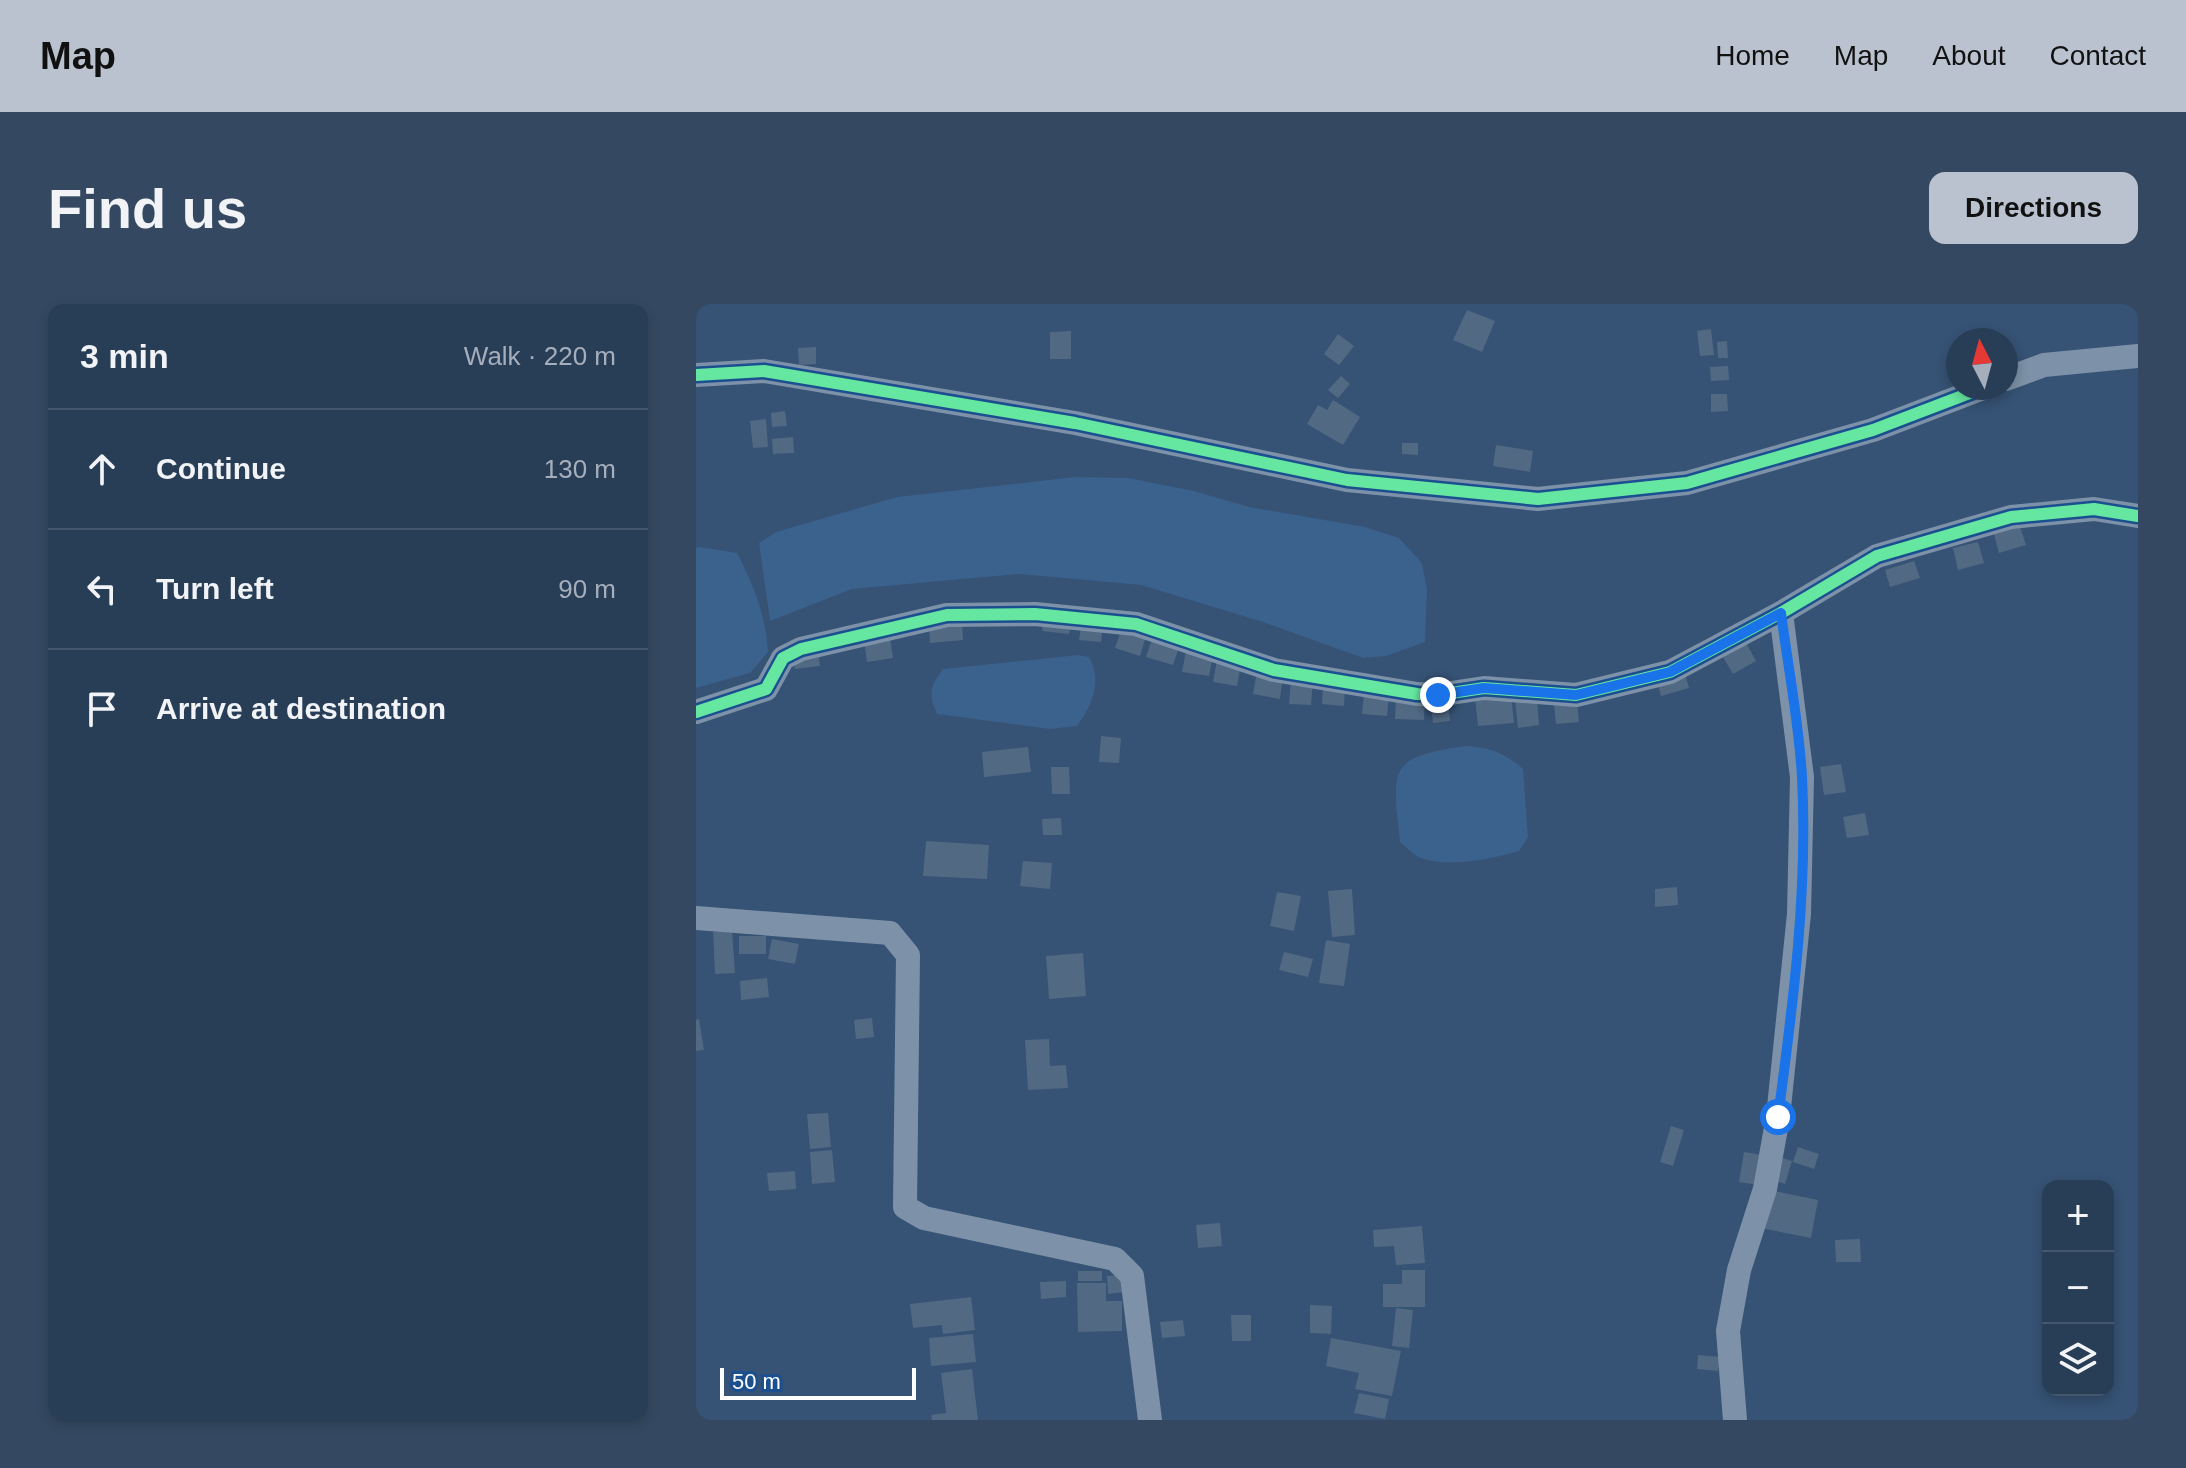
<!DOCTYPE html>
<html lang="en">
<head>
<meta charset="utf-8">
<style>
  :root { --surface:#283e57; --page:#344961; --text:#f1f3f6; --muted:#a5aeba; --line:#44576d; --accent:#b9c2ce }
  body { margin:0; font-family:Arial,sans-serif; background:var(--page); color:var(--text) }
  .controls { position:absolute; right:24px; bottom:24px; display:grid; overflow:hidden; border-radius:16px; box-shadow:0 4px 12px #0003 }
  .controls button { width:72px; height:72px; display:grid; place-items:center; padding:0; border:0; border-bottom:2px solid var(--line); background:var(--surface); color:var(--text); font:40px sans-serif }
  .compass { position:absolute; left:1250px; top:24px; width:72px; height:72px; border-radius:50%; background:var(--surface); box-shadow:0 4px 12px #0003; rotate:354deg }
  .scale { position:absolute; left:24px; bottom:20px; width:196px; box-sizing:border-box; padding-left:8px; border:4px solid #fff; border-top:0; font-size:22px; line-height:28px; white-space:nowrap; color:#fff; -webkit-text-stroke:6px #1b4f8f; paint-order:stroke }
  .stop { position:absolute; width:24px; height:24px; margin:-18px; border:6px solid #1a73e8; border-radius:50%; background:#fff }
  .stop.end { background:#1a73e8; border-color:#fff; box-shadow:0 2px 8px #0008 }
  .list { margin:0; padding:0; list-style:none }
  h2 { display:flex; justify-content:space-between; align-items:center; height:104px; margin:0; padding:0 32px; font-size:34px }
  h2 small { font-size:26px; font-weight:400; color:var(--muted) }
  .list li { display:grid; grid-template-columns:52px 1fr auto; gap:24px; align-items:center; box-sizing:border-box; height:120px; padding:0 32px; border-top:2px solid var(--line) }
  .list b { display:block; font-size:30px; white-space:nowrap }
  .list em { font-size:26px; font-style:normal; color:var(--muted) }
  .icon { flex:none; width:44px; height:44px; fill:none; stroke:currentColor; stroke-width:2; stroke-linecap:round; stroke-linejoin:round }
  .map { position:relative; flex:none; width:1442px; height:1116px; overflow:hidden; border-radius:16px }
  header { display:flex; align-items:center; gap:48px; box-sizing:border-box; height:112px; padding:0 40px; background:var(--accent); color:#111 }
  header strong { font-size:38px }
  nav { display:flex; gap:44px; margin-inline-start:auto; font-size:28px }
  .intro { display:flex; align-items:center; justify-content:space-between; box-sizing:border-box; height:192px; padding:0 48px }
  h1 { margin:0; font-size:56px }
  .button { padding:20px 36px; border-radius:16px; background:var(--accent); color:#111; font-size:28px; font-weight:700 }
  main { display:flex; gap:48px; padding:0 48px }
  aside { flex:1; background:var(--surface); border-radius:16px; box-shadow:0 4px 12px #0003 }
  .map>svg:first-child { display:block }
  .water { fill:#3b618d }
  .building { fill:#526984 }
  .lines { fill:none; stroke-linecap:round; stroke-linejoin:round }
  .minor { stroke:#7d92a8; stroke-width:24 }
  .cycleway-casing { stroke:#1b4f8f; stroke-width:17 }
  .cycleway { stroke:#66e7a1; stroke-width:12 }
  .route { stroke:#1a73e8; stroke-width:10 }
</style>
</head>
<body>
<header>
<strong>Map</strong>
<nav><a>Home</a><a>Map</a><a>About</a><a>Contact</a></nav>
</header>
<div class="intro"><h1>Find us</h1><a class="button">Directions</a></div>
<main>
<aside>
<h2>3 min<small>Walk · 220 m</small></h2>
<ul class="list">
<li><svg class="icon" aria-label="ahead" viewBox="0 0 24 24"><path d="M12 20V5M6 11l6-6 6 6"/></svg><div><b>Continue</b></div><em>130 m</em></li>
<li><svg class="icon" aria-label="left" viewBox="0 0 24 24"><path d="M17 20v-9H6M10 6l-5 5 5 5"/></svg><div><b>Turn left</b></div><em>90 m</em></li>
<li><svg class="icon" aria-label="arrive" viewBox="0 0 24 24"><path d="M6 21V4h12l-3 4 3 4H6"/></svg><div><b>Arrive at destination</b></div></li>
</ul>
</aside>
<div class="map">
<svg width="1442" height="1116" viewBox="0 0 1442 1116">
  <rect width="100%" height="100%" fill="#365274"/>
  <path class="water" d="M 379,173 L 432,174 L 498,187 L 553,203 L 669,223 L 703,234 L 726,259 L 731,286 L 729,338 L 690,352 L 667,354 L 567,318 L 445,281 L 323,270 L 156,285 L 74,317 L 63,239 L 80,228 L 201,193 Z
    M 4,243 L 41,249 C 58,282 70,311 72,348 L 54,369 L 0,384 L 0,244 Z
    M 382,351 L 393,353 C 407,376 396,402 381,422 L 354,425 L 241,410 C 232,390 234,382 247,365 Z
    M 770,442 C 792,443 810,449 827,465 L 832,533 L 823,547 C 796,555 753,564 725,554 C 717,551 710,543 704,538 C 696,464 691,453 770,442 Z"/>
  <path class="building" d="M 771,6 L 799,17 L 786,48 L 757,36 Z
    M 1015,25 L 1018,51 L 1004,52 L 1001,27 Z
    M 375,27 L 375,55 L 354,55 L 354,28 Z
    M 642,30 L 658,42 L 643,61 L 628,50 Z
    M 1031,37 L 1032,54 L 1022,54 L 1021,38 Z
    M 120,43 L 120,60 L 103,61 L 102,44 Z
    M 1032,62 L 1033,76 L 1015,77 L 1014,63 Z
    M 645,72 L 654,80 L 642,94 L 632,86 Z
    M 1015,90 L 1031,90 L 1032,107 L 1015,108 Z
    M 637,96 L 664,113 L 647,141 L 611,120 L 622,101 L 631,106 Z
    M 89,107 L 91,122 L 76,123 L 75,109 Z
    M 70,115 L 72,143 L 57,144 L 54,117 Z
    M 97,133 L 98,149 L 77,150 L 76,135 Z
    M 706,139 L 722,139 L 722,151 L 706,150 Z
    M 800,141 L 837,147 L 834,168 L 797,162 Z
    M 1324,222 L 1330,241 L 1303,249 L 1298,230 Z
    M 1282,238 L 1288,259 L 1262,266 L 1257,244 Z
    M 1218,257 L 1224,274 L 1194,283 L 1189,266 Z
    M 347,314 L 375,317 L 373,330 L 346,327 Z
    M 386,317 L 407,320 L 405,338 L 383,336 Z
    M 266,319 L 267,336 L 234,339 L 233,321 Z
    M 426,324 L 450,332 L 444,352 L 419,344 Z
    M 457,332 L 484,340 L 477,361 L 450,353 Z
    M 194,333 L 197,354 L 171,358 L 168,337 Z
    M 1048,335 L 1060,357 L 1037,370 L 1024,348 Z
    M 122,347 L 124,362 L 99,365 L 97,351 Z
    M 490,347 L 517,351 L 513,372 L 486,368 Z
    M 521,356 L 545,360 L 541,382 L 517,378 Z
    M 561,367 L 587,371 L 584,395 L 557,390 Z
    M 989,369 L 993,384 L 965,392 L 961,377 Z
    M 595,375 L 617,376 L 615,401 L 593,400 Z
    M 627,381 L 649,382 L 648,402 L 626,400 Z
    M 668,389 L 693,391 L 691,412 L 666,410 Z
    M 815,390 L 818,419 L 782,422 L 779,393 Z
    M 700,393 L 729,394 L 728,416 L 699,415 Z
    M 841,394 L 843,421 L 822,424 L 819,396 Z
    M 752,398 L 754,417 L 737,419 L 735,400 Z
    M 881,398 L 883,418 L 860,420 L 858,400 Z
    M 405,432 L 425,434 L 423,459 L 403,458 Z
    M 332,443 L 335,468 L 288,473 L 286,448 Z
    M 1145,460 L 1150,488 L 1128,491 L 1124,463 Z
    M 355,463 L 373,463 L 374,490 L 356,490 Z
    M 1169,509 L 1173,531 L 1151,534 L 1147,513 Z
    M 365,514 L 366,531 L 347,531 L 346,515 Z
    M 230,537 L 293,541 L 291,575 L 227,572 Z
    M 327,557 L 356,559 L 354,585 L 324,582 Z
    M 981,583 L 982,601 L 959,603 L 959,585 Z
    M 656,585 L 659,631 L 636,633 L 632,587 Z
    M 581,588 L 605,592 L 598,627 L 574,622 Z
    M 36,626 L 39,669 L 19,670 L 17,628 Z
    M 43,632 L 70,632 L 70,650 L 43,650 Z
    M 76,635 L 103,640 L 99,660 L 72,655 Z
    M 630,636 L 654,640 L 648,682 L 623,679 Z
    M 588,648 L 617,655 L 612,673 L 583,666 Z
    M 387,649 L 390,692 L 353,695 L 350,652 Z
    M 71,674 L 73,693 L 45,696 L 44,677 Z
    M 176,714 L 178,733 L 160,735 L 158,716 Z
    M 3,715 L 8,746 L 0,747 L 0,716 Z
    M 353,735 L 354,762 L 370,761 L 372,784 L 332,786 L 329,736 Z
    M 132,809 L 135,843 L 114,845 L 111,810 Z
    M 975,822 L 988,826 L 977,862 L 964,858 Z
    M 1102,843 L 1123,850 L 1118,865 L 1097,858 Z
    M 136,846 L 139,878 L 116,880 L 114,848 Z
    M 1048,848 L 1067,851 L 1062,881 L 1043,878 Z
    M 1083,853 L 1096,857 L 1089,880 L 1076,876 Z
    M 99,867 L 100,885 L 73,887 L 71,869 Z
    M 1073,886 L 1122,896 L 1115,934 L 1065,924 Z
    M 524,919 L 526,942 L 502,944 L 500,921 Z
    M 726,922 L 729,959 L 700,961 L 698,942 L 678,943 L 677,926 Z
    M 1164,935 L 1165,958 L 1140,958 L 1139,936 Z
    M 706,966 L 729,966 L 729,1003 L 687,1003 L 687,980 L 706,980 Z
    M 382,967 L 406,967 L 406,977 L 382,977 Z
    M 426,971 L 428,988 L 412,990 L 411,972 Z
    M 370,977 L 370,993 L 345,995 L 344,978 Z
    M 381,979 L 410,979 L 410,997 L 426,997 L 426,1027 L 382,1028 Z
    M 275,993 L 279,1026 L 247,1030 L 246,1021 L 217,1024 L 214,1000 Z
    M 614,1001 L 636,1002 L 635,1030 L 614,1029 Z
    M 700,1004 L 717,1006 L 713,1044 L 696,1042 Z
    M 535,1011 L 555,1011 L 555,1037 L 536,1037 Z
    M 487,1016 L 489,1032 L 466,1034 L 464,1018 Z
    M 277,1030 L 280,1058 L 235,1062 L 233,1034 Z
    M 635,1034 L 705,1047 L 696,1092 L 659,1085 L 663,1069 L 630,1062 Z
    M 1002,1051 L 1024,1053 L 1022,1067 L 1001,1065 Z
    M 276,1065 L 282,1116 L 236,1116 L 235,1111 L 250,1109 L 245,1069 Z
    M 663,1089 L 693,1095 L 689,1115 L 658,1109 Z"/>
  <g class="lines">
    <path class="minor" d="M 0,71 L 68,67 L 379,119 L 651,176 L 842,195 L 991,179 L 1177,126 L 1287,84
      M 1310,75 L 1348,61 L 1442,52
      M 0,408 L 70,385 L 87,354 L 105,345 L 251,311 L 339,310 L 440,320 L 578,366 L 721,390 L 742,391 L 788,384 L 880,391 L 974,368 L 1085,309 L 1181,252 L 1315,213 L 1398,205 L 1442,212
      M 0,614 L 194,629 L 212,651 L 209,903 L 228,914 L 419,955 L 436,972 L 454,1116
      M 1039,1116 L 1032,1027 L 1043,966 L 1069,885 L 1082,813 L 1103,610 L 1106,473 L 1085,309"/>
    <g class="cycleway-casing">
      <path id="cycleway" d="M 0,71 L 68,67 L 379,119 L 651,176 L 842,195 L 991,179 L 1177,126 L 1287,84
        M 0,408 L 70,385 L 87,354 L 105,345 L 251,311 L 339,310 L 440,320 L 578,366 L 721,390 L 742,391 L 788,384 L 880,391 L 974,368 L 1085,309 L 1181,252 L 1315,213 L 1398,205 L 1442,212"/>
    </g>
    <use href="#cycleway" class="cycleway"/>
  </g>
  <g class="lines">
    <path class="route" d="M 742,391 L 788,384 L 880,391 L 974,368 L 1085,309 C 1092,363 1103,418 1106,473 C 1112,586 1097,701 1082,813"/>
  </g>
</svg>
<div class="controls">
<button>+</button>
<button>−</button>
<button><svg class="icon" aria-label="layers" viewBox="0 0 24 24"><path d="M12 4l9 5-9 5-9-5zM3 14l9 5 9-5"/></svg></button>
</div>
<svg class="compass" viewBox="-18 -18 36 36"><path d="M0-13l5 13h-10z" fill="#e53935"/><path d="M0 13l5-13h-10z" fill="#a5aeba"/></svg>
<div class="scale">50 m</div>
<div class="stop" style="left:1082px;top:813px"></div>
<div class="stop end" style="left:742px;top:391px"></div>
</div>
</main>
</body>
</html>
